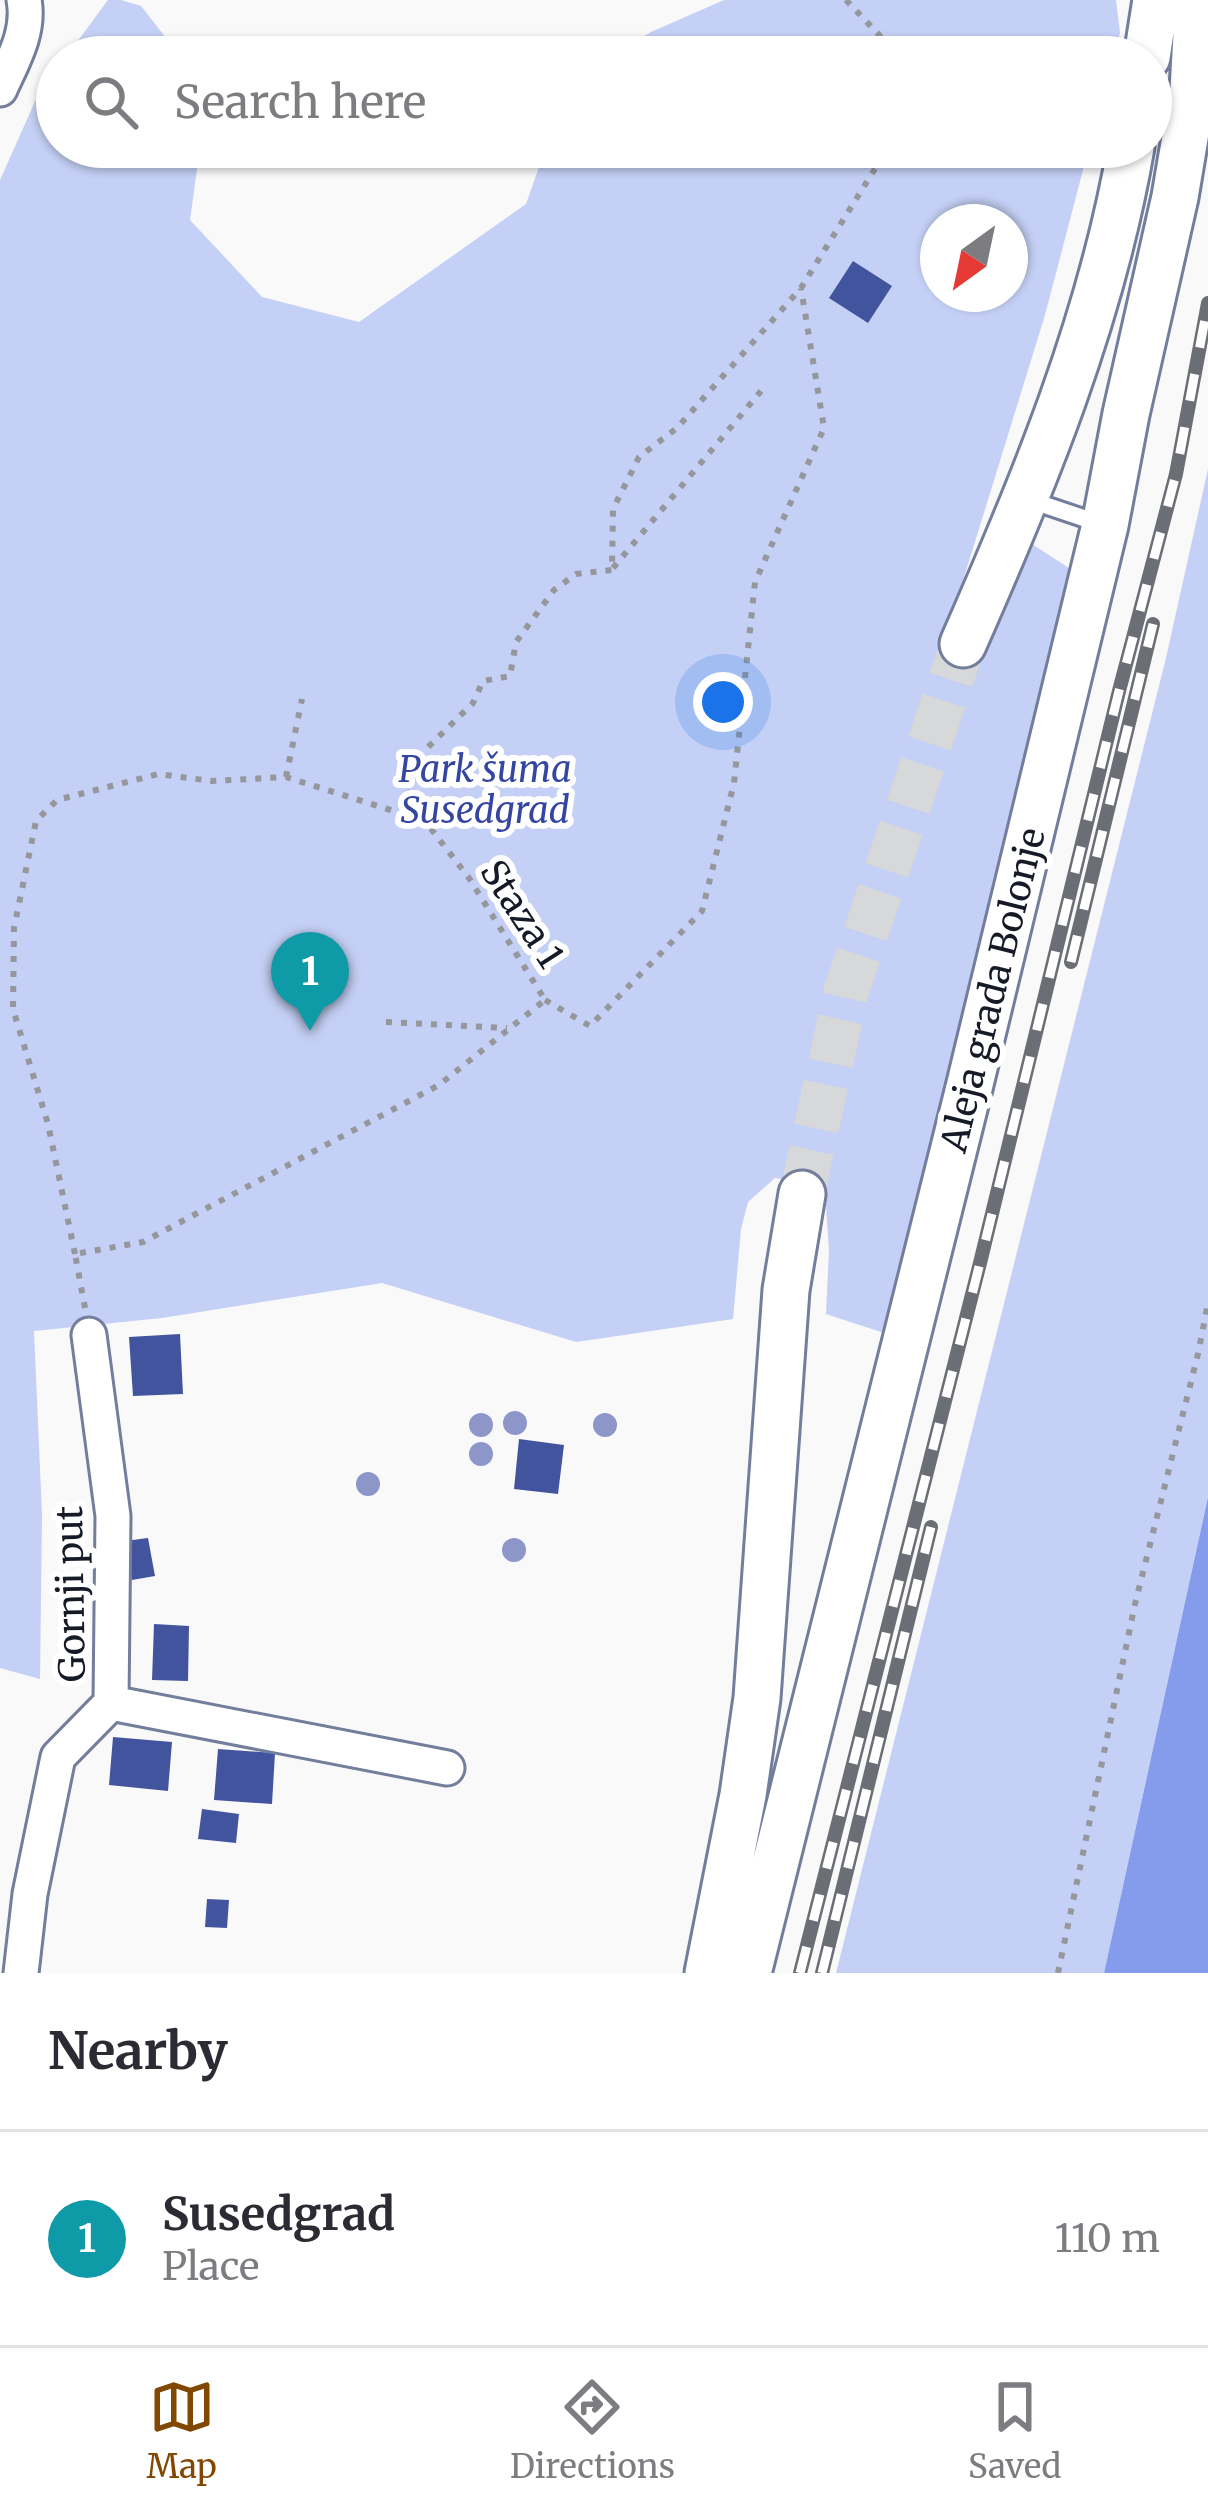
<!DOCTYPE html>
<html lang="en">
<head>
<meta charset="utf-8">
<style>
  :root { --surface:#fff; --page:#f2f2f3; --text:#2b2b33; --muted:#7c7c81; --line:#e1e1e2; --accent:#824700 }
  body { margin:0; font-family:Merriweather,serif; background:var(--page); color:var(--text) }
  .compass { position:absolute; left:920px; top:204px; width:108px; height:108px; border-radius:50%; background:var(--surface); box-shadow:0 3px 9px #0004; rotate:213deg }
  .you { position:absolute; left:723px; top:702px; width:42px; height:42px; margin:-30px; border:9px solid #fff; border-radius:50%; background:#1a73e8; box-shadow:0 0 0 18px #1a73e833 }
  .badge { display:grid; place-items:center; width:78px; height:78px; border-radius:50%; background:var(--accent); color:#fff; font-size:39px; font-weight:700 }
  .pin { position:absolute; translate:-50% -99px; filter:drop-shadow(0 3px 6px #0008) }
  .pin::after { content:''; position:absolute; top:63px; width:42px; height:36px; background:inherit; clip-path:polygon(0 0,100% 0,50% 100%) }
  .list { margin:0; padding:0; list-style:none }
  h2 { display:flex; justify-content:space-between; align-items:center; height:156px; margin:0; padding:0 48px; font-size:51px }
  h2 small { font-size:39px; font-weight:400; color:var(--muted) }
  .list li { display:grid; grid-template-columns:78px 1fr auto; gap:36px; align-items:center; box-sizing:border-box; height:216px; padding:0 48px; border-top:3px solid var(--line) }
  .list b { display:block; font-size:45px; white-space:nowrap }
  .list p { margin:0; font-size:39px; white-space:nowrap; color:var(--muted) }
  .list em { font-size:39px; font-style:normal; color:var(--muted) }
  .icon { flex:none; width:66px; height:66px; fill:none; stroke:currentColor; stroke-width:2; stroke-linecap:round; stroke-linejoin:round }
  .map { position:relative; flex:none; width:1208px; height:1973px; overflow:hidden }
  .search { position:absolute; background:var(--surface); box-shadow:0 3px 9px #0004; left:36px; right:36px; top:36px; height:132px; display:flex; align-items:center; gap:30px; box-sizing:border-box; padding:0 42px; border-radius:66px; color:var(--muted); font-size:45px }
  .sheet { height:372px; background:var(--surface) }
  nav { display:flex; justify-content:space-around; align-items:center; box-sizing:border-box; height:168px; border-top:3px solid var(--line); background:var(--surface); font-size:33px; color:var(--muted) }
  nav a { display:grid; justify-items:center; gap:6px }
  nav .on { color:var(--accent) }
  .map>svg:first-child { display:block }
  .green { fill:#c4d0f5; fill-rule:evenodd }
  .water { fill:#859cec }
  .building { fill:#42549d }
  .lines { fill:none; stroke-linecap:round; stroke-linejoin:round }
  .secondary-tunnel { stroke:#d7d8d9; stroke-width:45; stroke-dasharray:45 22; stroke-linecap:butt }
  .service-casing { stroke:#737d9c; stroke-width:22 }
  .minor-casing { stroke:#737d9c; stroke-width:39 }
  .secondary-casing { stroke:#737d9c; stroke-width:51 }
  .path { stroke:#95979c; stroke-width:6; stroke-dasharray:6 9; stroke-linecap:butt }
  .service { stroke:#fff; stroke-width:16 }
  .minor { stroke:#fff; stroke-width:33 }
  .secondary { stroke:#fff; stroke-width:45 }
  .rail-casing { stroke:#6c6e76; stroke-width:14 }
  .rail { stroke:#fff; stroke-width:9; stroke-dasharray:27; stroke-linecap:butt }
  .tree { fill:#8d96c9 }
  .labels { text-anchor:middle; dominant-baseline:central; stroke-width:12; stroke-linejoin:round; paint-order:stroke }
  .park-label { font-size:36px; font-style:italic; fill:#3445a2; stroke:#fff }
  .street-label { font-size:36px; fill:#161a26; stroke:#fff }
</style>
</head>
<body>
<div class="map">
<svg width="1208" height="1973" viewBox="0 0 1208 1973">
  <rect width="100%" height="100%" fill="#f9f9f9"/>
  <path class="green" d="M 108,0 L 121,0 L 141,6 L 181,57 L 66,57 Z
    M 724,0 L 1116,0 L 1120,33 L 1113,57 L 610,57 L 651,32 Z
    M 57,70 L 57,147 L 200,147 L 190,220 L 262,297 L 359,322 L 526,204 L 546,147 L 1089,147 L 1045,315 L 945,639 L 972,666 L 1032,544 L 1075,572 L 890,1335 L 826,1314 L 829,1250 L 826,1207 L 810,1184 L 775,1178 L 748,1202 L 741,1229 L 733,1319 L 576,1342 L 382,1283 L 162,1318 L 34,1331 L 42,1515 L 40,1679 L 0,1668 L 0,180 L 37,97 ZM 938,222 L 1010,222 L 1010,294 L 938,294 Z
    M 1208,469 L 1208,1497 L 1104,1973 L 836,1973 L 1166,658 Z"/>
  <path class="water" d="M 1208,1497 L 1208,1973 L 1104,1973 Z"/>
  <path class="building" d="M 853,261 L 892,286 L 868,323 L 829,298 Z
    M 180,1334 L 183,1394 L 133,1396 L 129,1337 Z
    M 519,1439 L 564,1445 L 558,1494 L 514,1489 Z
    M 148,1538 L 155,1576 L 132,1580 L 125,1541 Z
    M 154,1624 L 189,1626 L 188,1681 L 152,1680 Z
    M 113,1737 L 172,1742 L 168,1791 L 109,1785 Z
    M 218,1749 L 275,1753 L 272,1804 L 214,1800 Z
    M 202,1809 L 239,1814 L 236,1843 L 198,1839 Z
    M 207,1899 L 229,1900 L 227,1928 L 205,1927 Z"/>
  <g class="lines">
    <path class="secondary-tunnel" d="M 802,1194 L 846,992 L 963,644"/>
    <g class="service-casing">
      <path id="service" d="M 1027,499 L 1104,525"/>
    </g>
    <g class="minor-casing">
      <path id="minor" d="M 0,89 C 13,60 30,32 24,0
        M 111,1703 L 447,1768
        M 21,1973 L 30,1894 L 58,1757 L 111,1703 L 113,1516 L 89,1335"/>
    </g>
    <g class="secondary-casing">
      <path id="secondary" d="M 1147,57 L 1156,0
        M 963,644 C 1034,483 1101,321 1131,147
        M 708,1973 L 743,1795 L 757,1698 L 786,1290 L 802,1194
        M 748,1973 L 969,1088 L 1105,525 L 1126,414 L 1175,197 L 1193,90 L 1198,0"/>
    </g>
    <path class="path" d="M 846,0 L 900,57
      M 613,568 L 761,391
      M 286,777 L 302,699
      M 545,1000 L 590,1026 L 702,911 L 734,783 L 755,582 L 824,428 L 801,288
      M 386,1022 L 507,1028
      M 75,1254 L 48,1124 L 13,1009 L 14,928 L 36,821 L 57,800 L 158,774 L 212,781 L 286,777 L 422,820
      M 85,1308 L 75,1254 L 143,1242 L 439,1085 L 545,1000 L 469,878 L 425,821 L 402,783 L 418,757 L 473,703 L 483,681 L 510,676 L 516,642 L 554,590 L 576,574 L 612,570 L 613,509 L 639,457 L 677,428 L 801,288 L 881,159 L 885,147
      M 1058,1973 L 1135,1604 L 1198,1354 L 1208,1303"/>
    <use href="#service" class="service"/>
    <use href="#minor" class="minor"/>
    <use href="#secondary" class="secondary"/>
    <g class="rail-casing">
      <path id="rail" d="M 1071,962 L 1153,624
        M 800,1973 L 981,1259 L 1119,691 L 1176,474 L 1208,303
        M 822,1973 L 931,1527"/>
    </g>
    <use href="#rail" class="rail"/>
  </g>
  <g class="tree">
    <circle cx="515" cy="1423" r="12"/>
    <circle cx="481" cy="1425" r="12"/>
    <circle cx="605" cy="1425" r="12"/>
    <circle cx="481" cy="1454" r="12"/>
    <circle cx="368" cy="1484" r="12"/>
    <circle cx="514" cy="1550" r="12"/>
  </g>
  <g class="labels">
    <g class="park-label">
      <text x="485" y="769">Park šuma<tspan x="485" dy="41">Susedgrad</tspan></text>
    </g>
    <g class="street-label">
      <text transform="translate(522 914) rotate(57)">Staza 1</text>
      <text transform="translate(993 990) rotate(-76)">Aleja grada Bolonje</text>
      <text transform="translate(71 1594) rotate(-91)">Gornji put</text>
    </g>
  </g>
</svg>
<svg class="compass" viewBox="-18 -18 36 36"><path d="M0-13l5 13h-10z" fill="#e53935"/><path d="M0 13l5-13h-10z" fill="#7c7c81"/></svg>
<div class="you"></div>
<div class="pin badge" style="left:310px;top:1031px;background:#0f9aa8">1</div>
<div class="search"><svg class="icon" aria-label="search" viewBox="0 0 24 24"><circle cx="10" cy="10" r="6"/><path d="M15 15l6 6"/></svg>Search here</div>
</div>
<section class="sheet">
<h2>Nearby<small></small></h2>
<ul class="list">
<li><span class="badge" style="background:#0f9aa8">1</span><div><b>Susedgrad</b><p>Place</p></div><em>110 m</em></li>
</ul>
</section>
<nav>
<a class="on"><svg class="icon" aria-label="map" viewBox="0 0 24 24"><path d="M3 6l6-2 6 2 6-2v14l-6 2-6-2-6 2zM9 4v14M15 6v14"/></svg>Map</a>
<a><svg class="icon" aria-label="directions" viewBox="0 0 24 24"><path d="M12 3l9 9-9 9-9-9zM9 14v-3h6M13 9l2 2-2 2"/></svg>Directions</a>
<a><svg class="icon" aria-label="saved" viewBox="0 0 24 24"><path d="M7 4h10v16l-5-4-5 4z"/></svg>Saved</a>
</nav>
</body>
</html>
